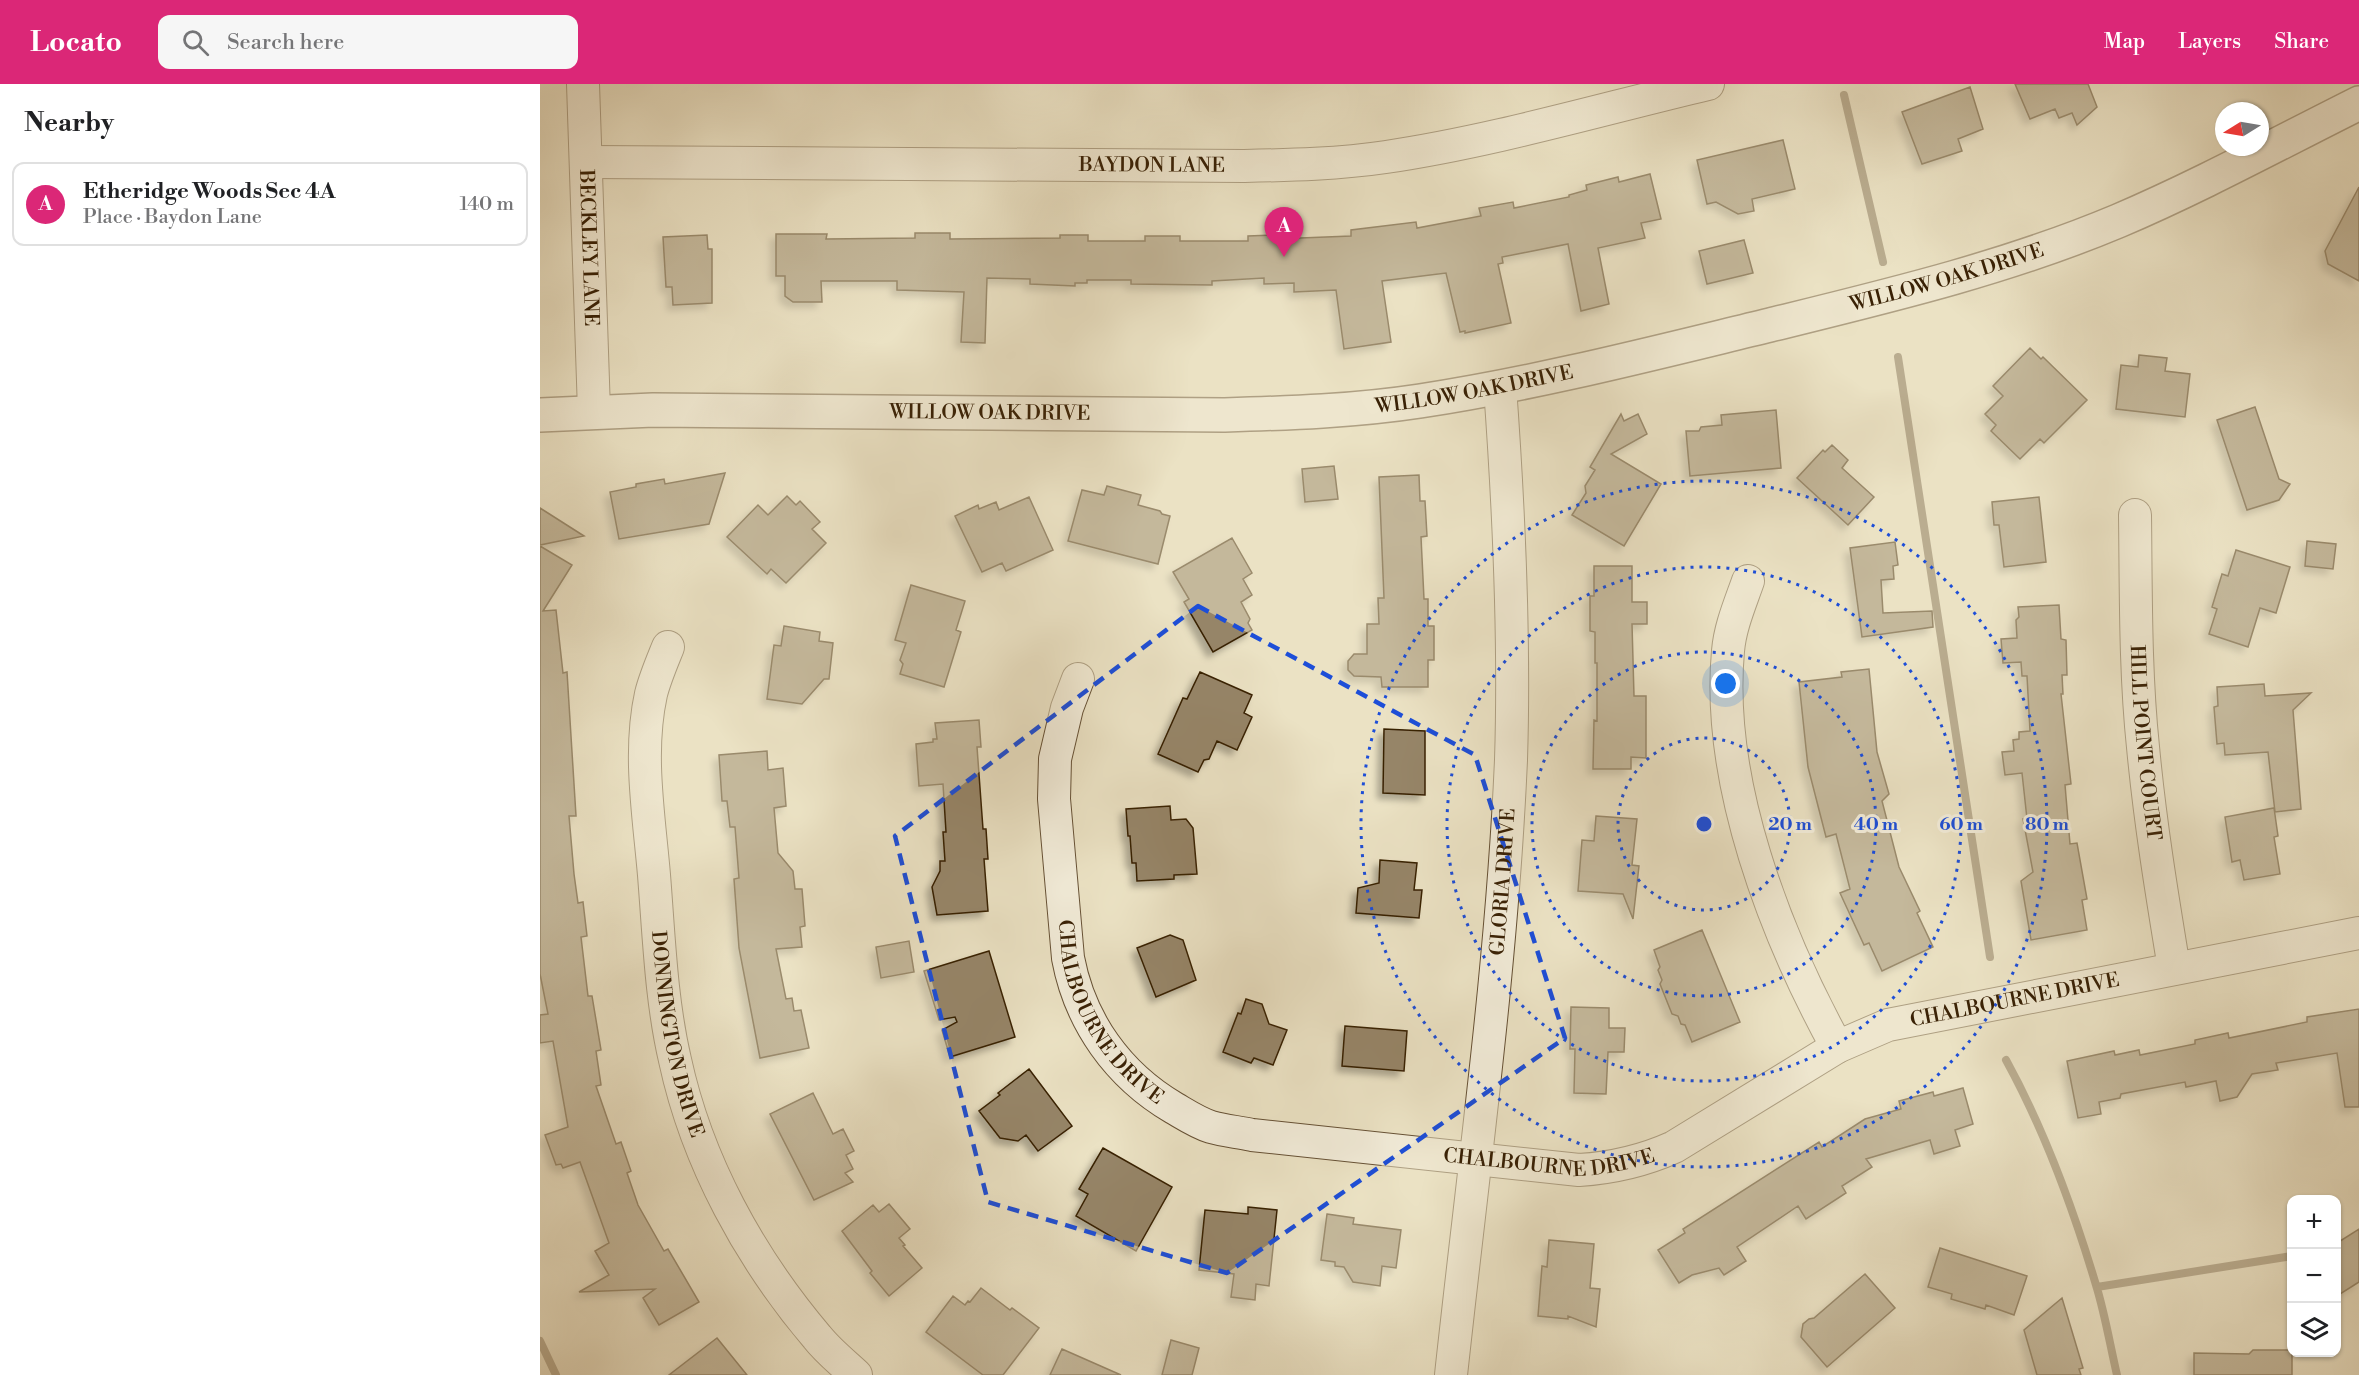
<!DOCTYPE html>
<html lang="en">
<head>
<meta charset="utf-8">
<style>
  :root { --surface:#fff; --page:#f6f6f6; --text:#202124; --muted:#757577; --line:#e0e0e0; --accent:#db2777 }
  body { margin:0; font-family:"Libre Bodoni",serif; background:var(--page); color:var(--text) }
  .controls { position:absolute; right:18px; bottom:18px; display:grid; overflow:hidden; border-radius:12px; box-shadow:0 2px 4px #0004 }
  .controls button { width:54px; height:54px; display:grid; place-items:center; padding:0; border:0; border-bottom:2px solid var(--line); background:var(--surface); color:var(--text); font:30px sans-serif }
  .compass { position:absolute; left:1675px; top:18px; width:54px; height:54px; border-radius:50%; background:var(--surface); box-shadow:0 2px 4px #0004; rotate:259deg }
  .you { position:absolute; left:1186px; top:600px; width:21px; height:21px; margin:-15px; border:4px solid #fff; border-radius:50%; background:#1a73e8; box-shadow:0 0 0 9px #1a73e833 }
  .badge { display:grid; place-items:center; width:39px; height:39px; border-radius:50%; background:var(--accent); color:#fff; font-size:20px; font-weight:700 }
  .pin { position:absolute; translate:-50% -50px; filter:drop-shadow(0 2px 3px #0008) }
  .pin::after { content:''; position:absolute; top:32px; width:21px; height:18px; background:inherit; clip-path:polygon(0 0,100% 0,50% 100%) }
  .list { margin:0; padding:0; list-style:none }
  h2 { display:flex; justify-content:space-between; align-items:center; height:78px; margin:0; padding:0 24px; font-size:26px }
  h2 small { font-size:20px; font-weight:400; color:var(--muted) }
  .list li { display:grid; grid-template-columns:39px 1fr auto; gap:18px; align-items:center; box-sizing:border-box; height:84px; margin:0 12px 12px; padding:0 12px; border:2px solid var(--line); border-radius:12px }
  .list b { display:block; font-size:22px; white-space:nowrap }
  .list p { margin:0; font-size:20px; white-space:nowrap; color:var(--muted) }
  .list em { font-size:20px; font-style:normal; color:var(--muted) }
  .icon { flex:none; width:33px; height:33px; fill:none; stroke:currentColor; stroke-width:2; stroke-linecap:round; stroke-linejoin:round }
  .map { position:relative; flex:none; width:1819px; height:1291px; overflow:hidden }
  header { display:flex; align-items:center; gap:36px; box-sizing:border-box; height:84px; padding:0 30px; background:var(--accent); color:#fff }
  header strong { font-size:28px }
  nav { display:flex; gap:33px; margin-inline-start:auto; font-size:21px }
  .search { width:420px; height:54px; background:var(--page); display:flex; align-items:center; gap:15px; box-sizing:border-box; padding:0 21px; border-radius:12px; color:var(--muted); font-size:22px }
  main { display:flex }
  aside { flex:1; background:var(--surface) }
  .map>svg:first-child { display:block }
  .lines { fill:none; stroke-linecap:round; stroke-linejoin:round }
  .stream { stroke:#7f6d51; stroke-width:8 }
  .building { fill:#968568; stroke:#392105; stroke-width:1.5; filter:url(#shadow) }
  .minor-casing { stroke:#665135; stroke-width:34 }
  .tertiary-casing { stroke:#665135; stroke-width:36 }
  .minor { stroke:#f2ecd9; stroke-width:32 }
  .tertiary { stroke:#f2ecd9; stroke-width:33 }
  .marked { fill:none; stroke:#1d4ed8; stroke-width:4.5; stroke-dasharray:12 8; stroke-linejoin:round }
  .ring { fill:none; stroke:#1d4ed8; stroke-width:3; stroke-dasharray:3 6 }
  .labels { text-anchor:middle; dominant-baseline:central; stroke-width:6; stroke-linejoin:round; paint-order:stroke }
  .street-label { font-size:20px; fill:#392105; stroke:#f2ecd9 }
  .centre { fill:#1d4ed8; stroke:#f2ecd9; stroke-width:3 }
  .ring-label { font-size:18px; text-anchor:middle; font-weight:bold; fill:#1d4ed8; stroke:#f2ecd9; stroke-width:6; stroke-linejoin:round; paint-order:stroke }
</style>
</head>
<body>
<header>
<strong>Locato</strong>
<div class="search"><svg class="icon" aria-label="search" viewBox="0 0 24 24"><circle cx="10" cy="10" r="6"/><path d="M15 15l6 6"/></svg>Search here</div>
<nav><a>Map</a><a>Layers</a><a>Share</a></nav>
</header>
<main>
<aside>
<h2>Nearby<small></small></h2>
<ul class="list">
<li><span class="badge">A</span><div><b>Etheridge Woods Sec 4A</b><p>Place · Baydon Lane</p></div><em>140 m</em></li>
</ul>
</aside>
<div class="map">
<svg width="1819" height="1291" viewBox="0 0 1819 1291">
  <defs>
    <filter id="shadow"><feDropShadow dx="-5.5" dy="5.5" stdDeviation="3" flood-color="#0004"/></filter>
  </defs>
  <rect width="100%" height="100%" fill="#ebe2c4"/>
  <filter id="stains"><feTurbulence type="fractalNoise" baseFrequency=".00333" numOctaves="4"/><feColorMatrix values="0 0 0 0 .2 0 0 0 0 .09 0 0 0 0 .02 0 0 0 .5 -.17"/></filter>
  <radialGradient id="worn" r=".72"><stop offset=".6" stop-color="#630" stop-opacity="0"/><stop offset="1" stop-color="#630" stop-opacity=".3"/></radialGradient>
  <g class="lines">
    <path class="stream" d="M 1304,11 L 1343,178
      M 1358,273 L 1450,873
      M 1466,976 C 1505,1047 1533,1124 1556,1201 C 1565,1230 1570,1261 1577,1291
      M 1557,1203 L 1752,1172
      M 0,1257 L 16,1291"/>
  </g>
  <path class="building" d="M 1475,0 L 1548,0 L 1557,23 L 1537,41 L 1532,29 L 1519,34 L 1515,25 L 1490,35 Z
    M 1430,3 L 1443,45 L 1418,55 L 1422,67 L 1382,80 L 1362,28 Z
    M 1243,56 L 1255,105 L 1212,115 L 1214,127 L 1198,130 L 1176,118 L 1167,120 L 1157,76 Z
    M 1110,90 L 1121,135 L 1101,139 L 1105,154 L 1058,164 L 1069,220 L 1041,227 L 1028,160 L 962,173 L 963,179 L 958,180 L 971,239 L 925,249 L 925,247 L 920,248 L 906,189 L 842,197 L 851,258 L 804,265 L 796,206 L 754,208 L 754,199 L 724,200 L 724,194 L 672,197 L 672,201 L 591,200 L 591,196 L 547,196 L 547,199 L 535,199 L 535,202 L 490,200 L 490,195 L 447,194 L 445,259 L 421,258 L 424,208 L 357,206 L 357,197 L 281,197 L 282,218 L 253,218 L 245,212 L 245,192 L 236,192 L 236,150 L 287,150 L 286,155 L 375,154 L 375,149 L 410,149 L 410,155 L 520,154 L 520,151 L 548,151 L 548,157 L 605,157 L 605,152 L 640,152 L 640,157 L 708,157 L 708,152 L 734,151 L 735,155 L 811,152 L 811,146 L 876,138 L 877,144 L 941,132 L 939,124 L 973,118 L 974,124 L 1029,113 L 1029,111 L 1047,106 L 1046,101 L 1078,93 L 1079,98 Z
    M 1819,103 L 1819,197 L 1788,180 L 1785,167 Z
    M 167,151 L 168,165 L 172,165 L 172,219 L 133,221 L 132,203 L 126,203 L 123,153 Z
    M 1204,156 L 1213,189 L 1167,200 L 1159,167 Z
    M 1490,264 L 1501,275 L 1503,273 L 1547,316 L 1504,359 L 1500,355 L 1480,375 L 1451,347 L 1456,341 L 1445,330 L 1463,312 L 1453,302 Z
    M 1599,271 L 1627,274 L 1625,287 L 1650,290 L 1645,333 L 1576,325 L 1581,281 L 1598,283 Z
    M 1715,323 L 1739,395 L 1750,400 L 1739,416 L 1707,426 L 1677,336 Z
    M 1236,326 L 1241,384 L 1150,392 L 1146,347 L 1159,347 L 1161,343 L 1182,341 L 1181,331 Z
    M 1081,330 L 1084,337 L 1098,330 L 1107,350 L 1071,370 L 1121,400 L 1084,462 L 1032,431 L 1046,409 L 1045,402 L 1055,386 L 1050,383 Z
    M 1292,361 L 1308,376 L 1302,384 L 1334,413 L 1308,441 L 1257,394 L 1283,366 L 1285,368 Z
    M 794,382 L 798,415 L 765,418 L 762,385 Z
    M 185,389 L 169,440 L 79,455 L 70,408 L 96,403 L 96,400 L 124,395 L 125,400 Z
    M 879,391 L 880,417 L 885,417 L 887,452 L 881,453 L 884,515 L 888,515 L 888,542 L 894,542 L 894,576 L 888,576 L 888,603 L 842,603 L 841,593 L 814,592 L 808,586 L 808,577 L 814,570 L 827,570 L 827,540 L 839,540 L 838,514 L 844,514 L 839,393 Z
    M 567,402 L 601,411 L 598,421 L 620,427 L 622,430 L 630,432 L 618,480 L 528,457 L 542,406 L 564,411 Z
    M 247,412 L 256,421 L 260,417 L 280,438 L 272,445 L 286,459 L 246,499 L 231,485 L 227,490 L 187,453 L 218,421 L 228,431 Z
    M 489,413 L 513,466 L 466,487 L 462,479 L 442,488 L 415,432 L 438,421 L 439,425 L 456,418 L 459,426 Z
    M 1499,413 L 1506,478 L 1464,483 L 1459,441 L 1454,441 L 1452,418 Z
    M 0,424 L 44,452 L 0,461 Z
    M 692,454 L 712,489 L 703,495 L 712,511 L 701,518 L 710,535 L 708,539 L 712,546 L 673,568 L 644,518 L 649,515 L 633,488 Z
    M 1767,457 L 1796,460 L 1793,485 L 1765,482 Z
    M 1355,458 L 1358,481 L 1353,482 L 1354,495 L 1341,496 L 1343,529 L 1392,527 L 1393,543 L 1322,553 L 1310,464 Z
    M 0,462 L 32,481 L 3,527 L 16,526 L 23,589 L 27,588 L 36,732 L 29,732 L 34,790 L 38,819 L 43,818 L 47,852 L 41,853 L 48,912 L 52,912 L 61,966 L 56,967 L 61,1001 L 56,1002 L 76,1060 L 81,1058 L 91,1087 L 87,1089 L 98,1121 L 124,1167 L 128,1165 L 159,1218 L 119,1241 L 103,1214 L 115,1205 L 39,1208 L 69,1191 L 55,1167 L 69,1159 L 40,1078 L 23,1084 L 21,1080 L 16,1081 L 5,1051 L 28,1043 L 13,957 L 0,959 L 0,931 L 8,930 L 0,890 Z
    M 1696,466 L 1750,483 L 1736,529 L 1720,524 L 1708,563 L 1669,550 L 1677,525 L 1672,523 L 1682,490 L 1688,492 Z
    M 1054,482 L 1092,482 L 1092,518 L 1107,518 L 1107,540 L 1092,540 L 1094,612 L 1106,612 L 1106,674 L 1091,673 L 1091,685 L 1053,685 L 1054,636 L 1057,637 L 1057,579 L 1055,579 L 1055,548 L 1050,547 L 1050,512 L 1054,512 Z
    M 371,501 L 425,517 L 416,546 L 421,548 L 404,603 L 360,590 L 363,580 L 360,576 L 366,559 L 355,556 Z
    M 1519,521 L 1521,555 L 1526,556 L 1527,591 L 1522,591 L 1523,610 L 1521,610 L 1531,700 L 1525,701 L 1530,760 L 1537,759 L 1547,815 L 1542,816 L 1547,846 L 1491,856 L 1481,797 L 1493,788 L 1483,735 L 1487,735 L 1482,689 L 1465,691 L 1462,668 L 1474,667 L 1473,656 L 1479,655 L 1479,648 L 1490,647 L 1487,592 L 1482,592 L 1481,578 L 1463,579 L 1461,555 L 1477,554 L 1476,536 L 1479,533 L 1478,523 Z
    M 244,542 L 280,548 L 279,557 L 293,559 L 289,595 L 284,595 L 262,620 L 227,615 L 234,561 L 241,562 Z
    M 1329,585 L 1337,668 L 1349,710 L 1342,717 L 1359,783 L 1380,827 L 1377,829 L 1393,863 L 1342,887 L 1329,859 L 1324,861 L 1300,809 L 1310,805 L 1296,750 L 1286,753 L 1268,683 L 1259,598 L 1302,593 L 1301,588 Z
    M 660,588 L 712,611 L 704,629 L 712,633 L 697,666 L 677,657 L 669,675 L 664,676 L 658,688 L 618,670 L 643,614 L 647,615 Z
    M 1724,600 L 1725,612 L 1771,609 L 1753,626 L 1761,725 L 1735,728 L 1728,668 L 1685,671 L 1684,659 L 1677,660 L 1674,623 L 1678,622 L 1677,603 Z
    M 439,636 L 441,663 L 437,663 L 443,745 L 446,745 L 448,775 L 444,775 L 448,827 L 397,831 L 392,803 L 400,787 L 400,777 L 405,777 L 403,748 L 406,748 L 403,700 L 379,702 L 376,660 L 393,658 L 393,655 L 397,655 L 395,639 Z
    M 844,645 L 885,647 L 885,711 L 843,709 Z
    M 227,667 L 228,686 L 243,684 L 246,722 L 234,724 L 238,769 L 253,787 L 255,805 L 262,805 L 265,842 L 260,843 L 262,863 L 236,865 L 246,915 L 252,914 L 254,927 L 261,926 L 269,964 L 220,974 L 199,864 L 194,795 L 199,794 L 195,743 L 190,743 L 187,717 L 182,717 L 179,671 Z
    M 630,722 L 631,736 L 646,735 L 653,744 L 657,790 L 634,791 L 634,795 L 597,797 L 596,779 L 592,779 L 590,752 L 588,752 L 586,725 Z
    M 1734,724 L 1738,752 L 1734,753 L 1740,790 L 1704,796 L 1700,776 L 1692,778 L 1685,733 Z
    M 1056,732 L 1097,735 L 1092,781 L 1099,782 L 1093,835 L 1083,810 L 1038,807 L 1042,756 L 1054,757 Z
    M 840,776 L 877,779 L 874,806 L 882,806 L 879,834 L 816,829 L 818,804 L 839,799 Z
    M 1162,846 L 1200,938 L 1152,958 L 1145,941 L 1141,940 L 1138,932 L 1132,930 L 1120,900 L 1122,896 L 1118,886 L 1120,883 L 1114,866 Z
    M 630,851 L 643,856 L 656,896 L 616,913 L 597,864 Z
    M 369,857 L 374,888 L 341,894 L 336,863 Z
    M 449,867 L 475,953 L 410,973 L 402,946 L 417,938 L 415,933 L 399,936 L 384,887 Z
    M 706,915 L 722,920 L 729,940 L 747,946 L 733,981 L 714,974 L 711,979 L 683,968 L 698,929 L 701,930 Z
    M 1031,923 L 1069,924 L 1069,944 L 1085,944 L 1084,968 L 1068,968 L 1066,1010 L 1034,1009 L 1035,965 L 1030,965 Z
    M 1819,925 L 1819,1023 L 1805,1023 L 1797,969 L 1736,979 L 1738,986 L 1712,990 L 1697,1013 L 1680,1017 L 1676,997 L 1646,1003 L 1645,998 L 1581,1010 L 1580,1014 L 1559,1018 L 1561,1030 L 1538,1034 L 1527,977 L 1574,967 L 1575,971 L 1599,966 L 1600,971 L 1655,960 L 1655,956 L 1688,949 L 1689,954 L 1767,938 L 1767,933 Z
    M 805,942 L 867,947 L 864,987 L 802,982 Z
    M 489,985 L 532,1042 L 498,1067 L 486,1051 L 478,1057 L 460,1054 L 439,1027 L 460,1011 L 458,1009 Z
    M 1423,1004 L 1433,1040 L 1415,1046 L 1420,1062 L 1394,1070 L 1390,1056 L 1326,1075 L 1332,1083 L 1302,1102 L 1306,1109 L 1266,1135 L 1258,1122 L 1197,1163 L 1206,1177 L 1184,1191 L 1179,1184 L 1152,1191 L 1139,1199 L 1118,1166 L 1145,1149 L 1143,1145 L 1279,1058 L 1282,1063 L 1325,1035 L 1361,1025 L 1359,1017 L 1393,1008 L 1394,1012 Z
    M 273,1009 L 293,1050 L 303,1045 L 314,1067 L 306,1071 L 313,1085 L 305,1089 L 313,1098 L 274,1116 L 230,1030 Z
    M 563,1064 L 632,1103 L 596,1167 L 536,1132 L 548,1110 L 539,1105 Z
    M 349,1120 L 370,1145 L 359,1154 L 365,1161 L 363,1162 L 382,1184 L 349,1212 L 330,1189 L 332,1187 L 302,1147 L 333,1121 L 339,1128 Z
    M 708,1123 L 737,1126 L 729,1202 L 716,1200 L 715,1216 L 691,1213 L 694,1190 L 659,1186 L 665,1126 L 708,1130 Z
    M 787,1130 L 814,1134 L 813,1140 L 861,1146 L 856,1184 L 842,1182 L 840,1202 L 813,1198 L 804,1183 L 795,1182 L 795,1178 L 781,1176 Z
    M 1819,1145 L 1819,1198 L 1797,1212 L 1797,1159 Z
    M 1009,1156 L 1054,1160 L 1050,1204 L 1060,1205 L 1056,1243 L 1028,1232 L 1028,1235 L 998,1232 L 1002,1182 L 1007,1183 Z
    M 1400,1164 L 1487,1192 L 1474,1231 L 1446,1221 L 1445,1225 L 1411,1215 L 1412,1210 L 1388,1203 Z
    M 1325,1190 L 1355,1224 L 1287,1283 L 1261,1253 L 1263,1240 L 1269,1235 L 1274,1234 Z
    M 441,1204 L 470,1226 L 472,1224 L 499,1244 L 463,1291 L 443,1291 L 386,1248 L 413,1212 L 425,1221 L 428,1217 L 430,1218 Z
    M 1522,1214 L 1543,1284 L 1539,1285 L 1541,1291 L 1497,1291 L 1484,1246 Z
    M 177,1254 L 207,1291 L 129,1291 Z
    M 631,1256 L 659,1264 L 652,1291 L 622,1291 Z
    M 522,1265 L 581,1291 L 510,1291 Z
    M 1713,1266 L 1752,1266 L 1752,1291 L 1654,1291 L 1654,1269 L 1709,1270 Z"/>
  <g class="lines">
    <g class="minor-casing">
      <g id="minor">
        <path id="s1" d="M 43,0 L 54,327"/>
        <path id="s2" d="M 46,78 L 704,82 C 751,81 799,80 846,73 C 954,57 1062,25 1168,0"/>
        <path id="s3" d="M 1595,431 C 1596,508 1595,587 1603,663 C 1610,738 1622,811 1634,884"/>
        <path d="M 1208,497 C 1200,520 1190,543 1188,567 C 1176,698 1235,850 1297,963"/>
        <path id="s4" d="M 128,563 C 122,578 115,594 111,610 C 98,669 109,732 114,791 C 119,853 121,916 135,976 C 157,1078 210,1174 277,1253 C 288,1267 303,1279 316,1291"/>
        <path id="s5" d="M 538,595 L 527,624 L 515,675 L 514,715 L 528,874 C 540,938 578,991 634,1024 C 646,1031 658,1039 671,1043 C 685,1047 699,1048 712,1051 L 1039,1086 C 1072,1084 1103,1077 1134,1063 L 1297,963 L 1348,941 L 1819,849"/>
        <path id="s6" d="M 911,1291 C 933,1087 962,882 971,676 C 975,551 969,427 960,303"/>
      </g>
    </g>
    <g class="tertiary-casing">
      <g id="tertiary">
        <path id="s7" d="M 0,331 L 113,326 L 684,331 C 749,329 815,327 880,317 C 998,299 1114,269 1230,241 C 1348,212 1466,184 1578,137 C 1660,102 1739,59 1819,19"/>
      </g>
    </g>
    <use href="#minor" class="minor"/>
    <use href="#tertiary" class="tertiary"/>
  </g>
  <path d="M0 0H1819V1291H0ZM 658,522 L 935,671 L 1025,954 L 687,1189 L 448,1118 L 355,752 Z" fill="#ebe2c4" fill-opacity=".55" fill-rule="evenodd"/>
  <path class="marked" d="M 658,522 L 935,671 L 1025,954 L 687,1189 L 448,1118 L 355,752 Z"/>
  <g class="ring">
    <circle cx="1164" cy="740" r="86"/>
    <circle cx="1164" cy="740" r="172"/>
    <circle cx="1164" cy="740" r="257"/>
    <circle cx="1164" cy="740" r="343"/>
  </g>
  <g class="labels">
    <g class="street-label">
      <text stroke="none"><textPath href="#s2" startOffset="566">BAYDON LANE</textPath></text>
      <text stroke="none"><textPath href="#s1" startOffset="164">BECKLEY LANE</textPath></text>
      <text stroke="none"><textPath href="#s7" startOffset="1422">WILLOW OAK DRIVE</textPath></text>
      <text stroke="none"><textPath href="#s7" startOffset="936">WILLOW OAK DRIVE</textPath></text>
      <text stroke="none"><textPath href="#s7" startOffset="450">WILLOW OAK DRIVE</textPath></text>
      <text stroke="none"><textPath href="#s3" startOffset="228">HILL POINT COURT</textPath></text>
      <text stroke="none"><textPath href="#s6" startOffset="496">GLORIA DRIVE</textPath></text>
      <text stroke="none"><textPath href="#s5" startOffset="1359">CHALBOURNE DRIVE</textPath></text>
      <text stroke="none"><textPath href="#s5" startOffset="351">CHALBOURNE DRIVE</textPath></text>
      <text stroke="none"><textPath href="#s4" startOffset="393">DONNINGTON DRIVE</textPath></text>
      <text stroke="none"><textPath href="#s5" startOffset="855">CHALBOURNE DRIVE</textPath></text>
    </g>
  </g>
  <circle cx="1164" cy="740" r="9" class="centre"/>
  <g class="ring-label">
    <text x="1250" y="746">20 m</text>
    <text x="1336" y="746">40 m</text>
    <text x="1421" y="746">60 m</text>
    <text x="1507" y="746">80 m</text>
  </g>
  <rect width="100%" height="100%" filter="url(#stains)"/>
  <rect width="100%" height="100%" fill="url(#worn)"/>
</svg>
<div class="controls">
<button>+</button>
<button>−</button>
<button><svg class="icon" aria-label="layers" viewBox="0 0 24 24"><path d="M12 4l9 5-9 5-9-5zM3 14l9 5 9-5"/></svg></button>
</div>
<svg class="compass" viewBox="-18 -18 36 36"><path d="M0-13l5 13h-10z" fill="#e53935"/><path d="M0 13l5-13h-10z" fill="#757577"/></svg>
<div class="you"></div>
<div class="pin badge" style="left:744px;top:173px">A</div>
</div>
</main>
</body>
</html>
